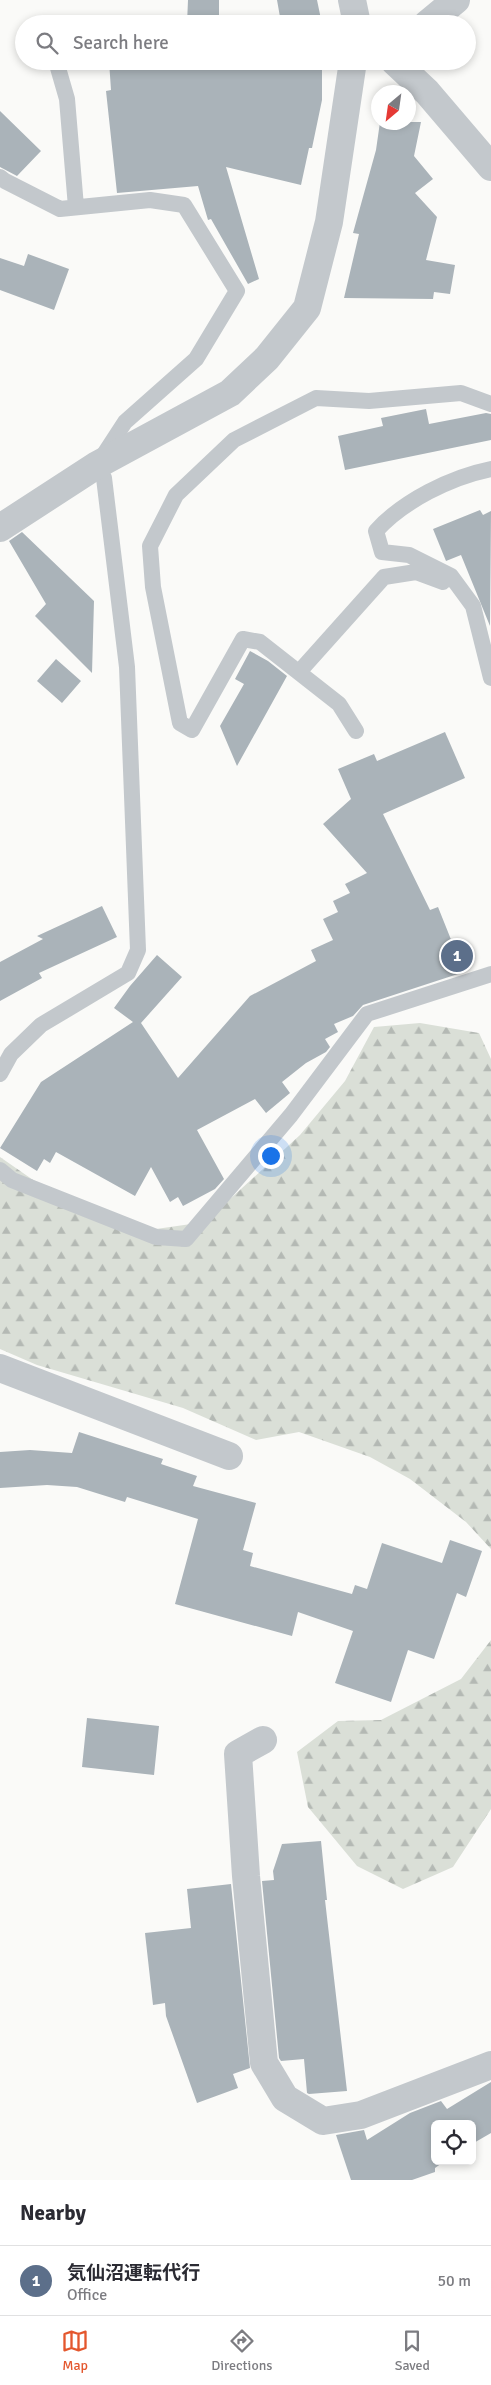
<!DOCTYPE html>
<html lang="en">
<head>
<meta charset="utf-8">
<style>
  :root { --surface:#fff; --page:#f7f7f7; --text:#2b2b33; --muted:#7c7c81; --line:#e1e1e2; --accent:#e4572e }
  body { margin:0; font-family:Signika,"Noto Sans JP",sans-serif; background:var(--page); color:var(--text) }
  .controls { position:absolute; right:15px; bottom:15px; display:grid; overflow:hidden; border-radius:8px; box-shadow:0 2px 8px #0003 }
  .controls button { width:45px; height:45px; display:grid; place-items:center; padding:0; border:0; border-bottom:1px solid var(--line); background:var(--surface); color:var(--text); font:25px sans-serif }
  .compass { position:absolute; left:371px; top:85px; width:45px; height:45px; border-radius:50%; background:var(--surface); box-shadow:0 2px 8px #0003; rotate:209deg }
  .you { position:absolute; left:270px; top:1155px; width:18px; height:18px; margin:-12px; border:4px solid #fff; border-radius:50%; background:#1a73e8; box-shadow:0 0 0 8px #1a73e833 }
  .badge { display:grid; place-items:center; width:32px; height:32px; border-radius:50%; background:var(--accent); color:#fff; font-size:16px; font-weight:700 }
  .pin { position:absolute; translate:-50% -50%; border:2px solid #fff; box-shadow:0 1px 5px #0006 }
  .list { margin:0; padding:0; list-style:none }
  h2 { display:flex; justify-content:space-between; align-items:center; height:65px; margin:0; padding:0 20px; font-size:21px }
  h2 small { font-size:16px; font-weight:400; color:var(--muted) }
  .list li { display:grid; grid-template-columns:32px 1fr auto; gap:15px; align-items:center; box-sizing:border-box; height:70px; padding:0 20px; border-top:1px solid var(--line) }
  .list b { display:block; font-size:19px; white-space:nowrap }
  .list p { margin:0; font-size:16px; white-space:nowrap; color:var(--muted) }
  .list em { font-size:16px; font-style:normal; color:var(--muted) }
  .icon { flex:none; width:28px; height:28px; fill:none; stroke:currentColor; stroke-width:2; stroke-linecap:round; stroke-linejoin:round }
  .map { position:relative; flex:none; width:491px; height:2180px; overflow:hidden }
  .search { position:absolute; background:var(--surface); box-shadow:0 2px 8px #0003; left:15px; right:15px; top:15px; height:55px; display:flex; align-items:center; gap:12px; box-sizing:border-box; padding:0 18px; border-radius:28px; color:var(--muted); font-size:19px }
  .sheet { height:135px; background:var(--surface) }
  nav { display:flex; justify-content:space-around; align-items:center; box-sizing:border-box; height:70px; border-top:1px solid var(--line); background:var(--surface); font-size:14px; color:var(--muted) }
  nav a { display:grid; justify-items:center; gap:2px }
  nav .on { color:var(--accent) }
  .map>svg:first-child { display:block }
  .forest { fill:url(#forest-firs) }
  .building { fill:#aab3b9 }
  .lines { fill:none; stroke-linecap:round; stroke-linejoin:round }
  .lane { stroke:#c3c8cc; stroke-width:16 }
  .street { stroke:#c3c8cc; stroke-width:28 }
</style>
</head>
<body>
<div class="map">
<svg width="491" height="2180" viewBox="0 0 491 2180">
  <defs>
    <pattern id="forest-firs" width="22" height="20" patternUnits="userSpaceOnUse" patternTransform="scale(1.25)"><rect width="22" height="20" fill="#dadfd7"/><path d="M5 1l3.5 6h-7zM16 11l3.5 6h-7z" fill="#b4b9b4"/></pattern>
  </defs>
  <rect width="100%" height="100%" fill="#fafaf8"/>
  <path class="forest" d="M 420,1023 L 479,1033 L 491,1059 L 491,1549 L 466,1522 L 410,1479 L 370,1457 L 299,1432 L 256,1440 L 183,1408 L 37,1365 L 0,1349 L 0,1157 L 36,1182 L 128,1233 L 205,1222 L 300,1135 L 345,1081 L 374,1027 Z
    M 491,1640 L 491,1809 L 453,1867 L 403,1889 L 357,1866 L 308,1807 L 297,1752 L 338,1721 L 381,1720 L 461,1679 Z"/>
  <path class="building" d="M 188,0 L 219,0 L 219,17 L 280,17 L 277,0 L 317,0 L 322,24 L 187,24 Z
    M 109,61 L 322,61 L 322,100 L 312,148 L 309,148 L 301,185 L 226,167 L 259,279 L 248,284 L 211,219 L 208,220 L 198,186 L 117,193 L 106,91 L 111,90 Z
    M 0,111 L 41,151 L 17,176 L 0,167 Z
    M 380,122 L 421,122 L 414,156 L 433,179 L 415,193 L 437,217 L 426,260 L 455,265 L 450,294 L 434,292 L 433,299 L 344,298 L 359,234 L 353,233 L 376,150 Z
    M 28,254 L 69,269 L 54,310 L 0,290 L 0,258 L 24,266 Z
    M 426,409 L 429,424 L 486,413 L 491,414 L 491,440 L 345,470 L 338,436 L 383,426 L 381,418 Z
    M 480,510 L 483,515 L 491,511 L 490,626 L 461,555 L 446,561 L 433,529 Z
    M 22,532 L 94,601 L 92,673 L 35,616 L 46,604 L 9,541 Z
    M 250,651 L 268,661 L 287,676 L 237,766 L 220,726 L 244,684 L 235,679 Z
    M 56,659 L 81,681 L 62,703 L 37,681 Z
    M 445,732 L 465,778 L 383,814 L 430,910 L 438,907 L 464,972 L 363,1005 L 353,1016 L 334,1024 L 338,1032 L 325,1039 L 330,1047 L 326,1052 L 306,1063 L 282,1082 L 290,1093 L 266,1113 L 255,1099 L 197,1130 L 224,1179 L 215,1189 L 183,1206 L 178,1197 L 170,1202 L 151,1167 L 135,1196 L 56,1152 L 50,1163 L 44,1159 L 37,1171 L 0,1148 L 41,1082 L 133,1022 L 114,1008 L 130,986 L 157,955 L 182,977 L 141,1023 L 178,1078 L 250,996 L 316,961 L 311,950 L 333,940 L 323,919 L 338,912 L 333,901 L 350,893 L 345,884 L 367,873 L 323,824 L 351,799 L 338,769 L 374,754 L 377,761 Z
    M 102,906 L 117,937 L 39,973 L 42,978 L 0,1001 L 0,962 L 43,939 L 37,936 Z
    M 79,1432 L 163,1459 L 161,1464 L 197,1476 L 193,1486 L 256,1503 L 243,1550 L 253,1553 L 250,1566 L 352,1594 L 355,1585 L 367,1589 L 382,1543 L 442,1563 L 450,1540 L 482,1551 L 466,1597 L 457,1593 L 434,1659 L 408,1650 L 391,1702 L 335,1683 L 353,1631 L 298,1612 L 292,1636 L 175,1604 L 198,1519 L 127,1497 L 125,1502 L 77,1487 L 47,1485 L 0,1488 L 0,1452 L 30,1450 L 72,1453 Z
    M 87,1718 L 159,1726 L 154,1775 L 82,1767 Z
    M 321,1841 L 327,1900 L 325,1900 L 347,2091 L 309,2094 L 307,2093 L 304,2059 L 281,2061 L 279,2058 L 262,1881 L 274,1880 L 273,1871 L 282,1844 Z
    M 231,1884 L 250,2068 L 233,2074 L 238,2088 L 197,2103 L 166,2016 L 165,2003 L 153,2005 L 145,1933 L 191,1928 L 187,1889 Z
    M 491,2082 L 491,2133 L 472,2144 L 472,2124 L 435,2124 L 435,2161 L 445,2161 L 435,2168 L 435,2172 L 412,2180 L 351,2180 L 336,2135 L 364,2130 L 367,2140 L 410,2113 L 441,2101 L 447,2109 Z"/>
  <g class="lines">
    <path class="lane" d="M 56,61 L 67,99 L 76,207
      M 0,177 L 5,181 L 60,209 L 150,200 L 184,205 L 237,291 L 196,359 L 125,422 L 97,465 L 104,478 L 127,667 L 138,950 L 128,973 L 41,1025 L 11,1054 L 0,1074
      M 491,469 C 451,477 403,501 376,531 L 382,552 L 409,555 L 451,576 L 473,606 L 491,678
      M 299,672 L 384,577 L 416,572 L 443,582
      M 356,731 L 339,704 L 260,642 L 243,639 L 192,730 L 180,723 L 153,587 L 150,546 L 176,495 L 234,440 L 316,398 L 369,401 L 461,393 L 491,404
      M 0,1170 L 12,1180 L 156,1237 L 186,1239 L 291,1115 L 367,1014 L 491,974"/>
    <path class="street" d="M 352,0 L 357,24
      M 427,24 L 456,0
      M 394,61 L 427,92 L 491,167
      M 0,528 L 97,465 L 230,393 L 267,358 L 307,308 L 329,222 L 353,61
      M 0,1368 L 229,1456
      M 263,1740 L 238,1754 L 246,1876 L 264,2063 L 285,2098 L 323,2121 L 361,2115 L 491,2065"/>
  </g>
</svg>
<div class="controls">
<button><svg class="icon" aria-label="locate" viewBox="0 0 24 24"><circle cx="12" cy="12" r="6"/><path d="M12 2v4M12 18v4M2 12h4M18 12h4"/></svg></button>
</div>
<svg class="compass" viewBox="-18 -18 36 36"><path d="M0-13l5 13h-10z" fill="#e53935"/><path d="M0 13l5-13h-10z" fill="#7c7c81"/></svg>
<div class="you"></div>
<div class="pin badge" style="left:457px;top:956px;background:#5c6f8a">1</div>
<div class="search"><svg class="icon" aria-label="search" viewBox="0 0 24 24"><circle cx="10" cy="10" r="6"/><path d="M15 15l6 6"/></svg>Search here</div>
</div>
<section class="sheet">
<h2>Nearby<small></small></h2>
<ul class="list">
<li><span class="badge" style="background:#5c6f8a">1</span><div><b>気仙沼運転代行</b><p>Office</p></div><em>50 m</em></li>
</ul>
</section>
<nav>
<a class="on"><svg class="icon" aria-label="map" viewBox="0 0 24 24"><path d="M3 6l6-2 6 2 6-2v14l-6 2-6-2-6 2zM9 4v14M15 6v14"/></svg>Map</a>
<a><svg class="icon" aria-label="directions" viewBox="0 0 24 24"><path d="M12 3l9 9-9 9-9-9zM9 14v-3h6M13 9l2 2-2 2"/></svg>Directions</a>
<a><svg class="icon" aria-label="saved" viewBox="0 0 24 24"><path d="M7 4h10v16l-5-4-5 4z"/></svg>Saved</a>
</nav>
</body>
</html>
